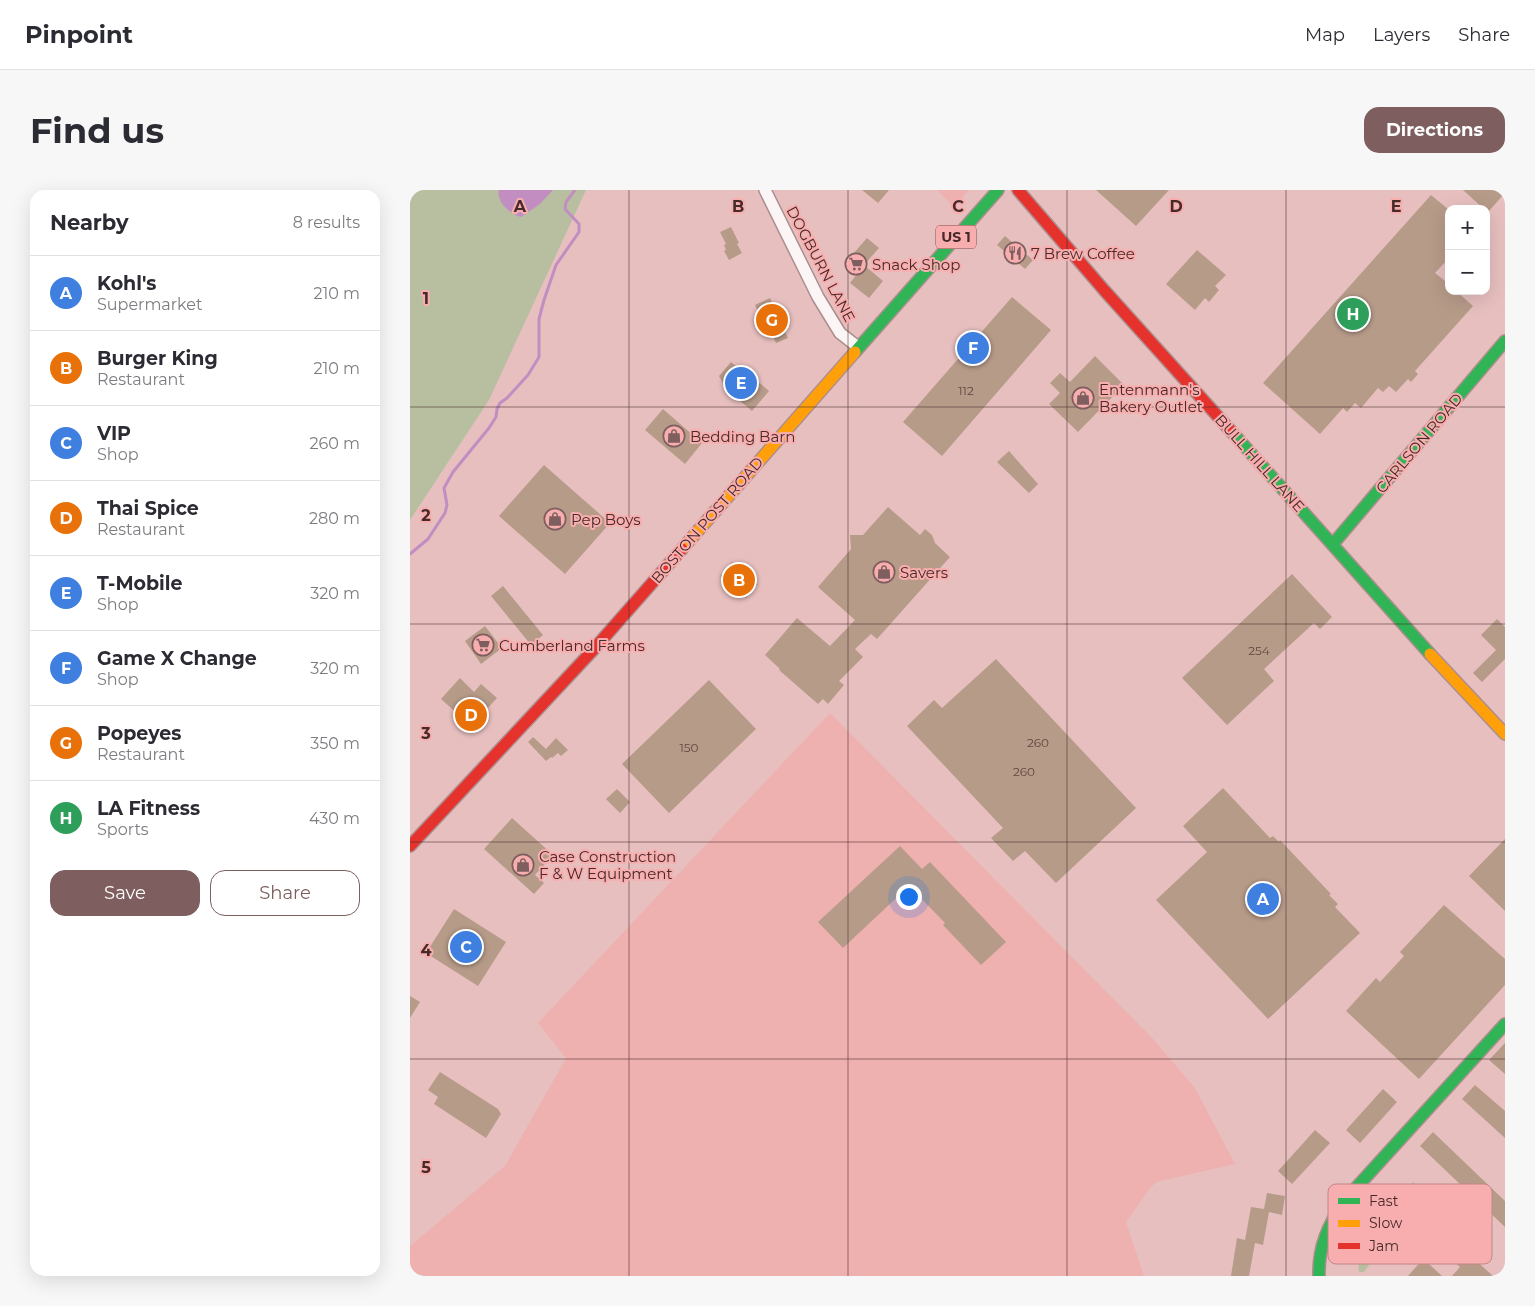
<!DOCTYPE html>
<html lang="en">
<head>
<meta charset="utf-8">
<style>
  :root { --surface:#fff; --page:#f7f7f7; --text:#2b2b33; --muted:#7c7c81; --line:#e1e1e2; --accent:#7e5e5e }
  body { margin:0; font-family:Montserrat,sans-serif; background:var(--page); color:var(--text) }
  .controls { position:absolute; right:15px; top:15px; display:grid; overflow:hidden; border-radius:10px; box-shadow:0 5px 20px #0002 }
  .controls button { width:45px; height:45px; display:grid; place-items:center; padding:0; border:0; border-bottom:1px solid var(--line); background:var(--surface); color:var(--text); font:25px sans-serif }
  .you { position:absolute; left:498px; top:706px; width:18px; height:18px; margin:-12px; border:4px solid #fff; border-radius:50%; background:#1a73e8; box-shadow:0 0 0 8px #1a73e833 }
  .badge { display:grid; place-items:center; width:32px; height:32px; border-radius:50%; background:var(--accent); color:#fff; font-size:16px; font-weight:700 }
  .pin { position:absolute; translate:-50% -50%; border:2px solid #fff; box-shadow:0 1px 5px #0006 }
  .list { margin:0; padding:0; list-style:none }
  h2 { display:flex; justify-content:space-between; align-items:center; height:65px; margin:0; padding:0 20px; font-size:21px }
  h2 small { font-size:16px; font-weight:400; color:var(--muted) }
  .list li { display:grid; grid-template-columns:32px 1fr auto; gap:15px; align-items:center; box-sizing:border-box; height:75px; padding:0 20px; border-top:1px solid var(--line) }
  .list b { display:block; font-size:19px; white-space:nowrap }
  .list p { margin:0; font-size:16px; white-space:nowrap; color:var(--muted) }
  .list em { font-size:16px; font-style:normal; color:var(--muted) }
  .actions { display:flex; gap:10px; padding:15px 20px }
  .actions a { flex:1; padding:11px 0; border:1px solid var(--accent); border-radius:15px; text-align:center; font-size:18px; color:var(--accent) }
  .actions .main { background:var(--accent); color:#fff }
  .map { position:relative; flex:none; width:1095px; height:1086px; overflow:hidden; border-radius:15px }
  header { display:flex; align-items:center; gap:30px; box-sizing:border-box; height:70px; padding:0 25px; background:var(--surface); border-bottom:1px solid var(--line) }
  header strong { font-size:24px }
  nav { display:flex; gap:28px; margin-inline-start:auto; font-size:18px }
  .intro { display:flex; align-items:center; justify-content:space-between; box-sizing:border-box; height:120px; padding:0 30px }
  h1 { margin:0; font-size:35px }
  .button { padding:12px 22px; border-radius:15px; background:var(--accent); color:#fff; font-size:18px; font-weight:700 }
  main { display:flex; gap:30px; padding:0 30px }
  aside { flex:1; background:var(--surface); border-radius:15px; box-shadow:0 5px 20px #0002 }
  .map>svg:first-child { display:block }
  .built { fill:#efb0b0 }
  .green { fill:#b8bfa0 }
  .water { fill:#c28dc0 }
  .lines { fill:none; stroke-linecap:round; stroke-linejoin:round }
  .stream { stroke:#c28dc0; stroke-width:3 }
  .building { fill:#b79b89 }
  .street-casing { stroke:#ad8e8f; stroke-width:14 }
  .fast-casing { stroke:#ad8e8f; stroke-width:14 }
  .slow-casing { stroke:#ad8e8f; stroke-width:14 }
  .jam-casing { stroke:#ad8e8f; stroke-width:14 }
  .street { stroke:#fbf5f5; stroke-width:11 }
  .fast { stroke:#30b455; stroke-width:11 }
  .slow { stroke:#ff9f0a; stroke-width:11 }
  .jam { stroke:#e5322d; stroke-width:11 }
  .grid { fill:none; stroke:#462929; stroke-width:1; stroke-opacity:0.55 }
  .labels { text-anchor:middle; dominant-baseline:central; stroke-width:4; stroke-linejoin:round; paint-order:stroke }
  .number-label { font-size:12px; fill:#624641 }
  .shield { fill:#f8aeae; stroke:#7b5151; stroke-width:1 }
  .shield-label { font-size:14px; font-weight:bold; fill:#462929 }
  .poi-label { font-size:15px; fill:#462929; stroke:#f8aeae; text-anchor:start }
  .street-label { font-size:15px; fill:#462929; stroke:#f8aeae }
  .key { fill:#f8aeae; stroke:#c38686; stroke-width:1 }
  .key-label { font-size:14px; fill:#462929 }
  .grid-label { font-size:16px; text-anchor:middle; font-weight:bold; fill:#462929; stroke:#f8aeae; stroke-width:4; stroke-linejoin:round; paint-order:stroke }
</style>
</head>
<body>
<header>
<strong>Pinpoint</strong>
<nav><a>Map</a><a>Layers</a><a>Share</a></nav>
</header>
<div class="intro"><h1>Find us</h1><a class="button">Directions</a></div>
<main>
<aside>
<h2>Nearby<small>8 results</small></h2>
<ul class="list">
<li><span class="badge" style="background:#3f7fe0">A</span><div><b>Kohl's</b><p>Supermarket</p></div><em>210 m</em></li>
<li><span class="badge" style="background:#e8710a">B</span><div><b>Burger King</b><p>Restaurant</p></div><em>210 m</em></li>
<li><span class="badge" style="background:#3f7fe0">C</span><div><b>VIP</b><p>Shop</p></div><em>260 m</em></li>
<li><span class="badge" style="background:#e8710a">D</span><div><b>Thai Spice</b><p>Restaurant</p></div><em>280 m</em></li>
<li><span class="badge" style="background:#3f7fe0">E</span><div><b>T-Mobile</b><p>Shop</p></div><em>320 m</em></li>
<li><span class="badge" style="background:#3f7fe0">F</span><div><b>Game X Change</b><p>Shop</p></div><em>320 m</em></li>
<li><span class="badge" style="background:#e8710a">G</span><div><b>Popeyes</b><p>Restaurant</p></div><em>350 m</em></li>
<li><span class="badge" style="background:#2e9e5b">H</span><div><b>LA Fitness</b><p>Sports</p></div><em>430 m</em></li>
</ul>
<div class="actions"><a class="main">Save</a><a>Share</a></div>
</aside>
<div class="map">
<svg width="1095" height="1086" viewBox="0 0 1095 1086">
  <rect width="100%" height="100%" fill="#e7bfbf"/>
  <path class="built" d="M 527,0 L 559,0 L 544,17 Z
    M 420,523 L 744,850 L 785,898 L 825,974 L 746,992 L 741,997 L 716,1032 L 734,1086 L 0,1086 L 0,1056 L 95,976 L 156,868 L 128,833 Z"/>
  <path class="green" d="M 0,0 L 176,0 L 79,210 L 0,330 Z
    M 1003,992 L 1018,1004 L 1019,1009 L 1014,1014 L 1007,1008 L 954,1067 L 958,1071 L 959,1075 L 954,1082 L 949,1082 L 948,1068 L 957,1042 L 959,1042 L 966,1047 L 1003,1004 L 997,998 Z"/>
  <path class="water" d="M 89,0 L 143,0 L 130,14 L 111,27 C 100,24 86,12 89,0 Z"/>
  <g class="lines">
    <path class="stream" d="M 0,364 L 18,349 L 35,323 L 37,315 L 34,298 L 43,282 L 79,238 L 86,227 L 87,219 L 90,213 L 97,208 L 118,185 L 129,167 L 129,129 L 134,110 L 146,75 L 169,42 L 169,34 L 155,19 L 156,12 L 165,0"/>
  </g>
  <path class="building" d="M 452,0 L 479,0 L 468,13 Z
    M 686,0 L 759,0 L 726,36 Z
    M 1053,0 L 1095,0 L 1095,3 L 1078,22 L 1076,19 L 1074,19 Z
    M 1021,5 L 1039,20 L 1039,68 L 1025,83 L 1039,94 L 1039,101 L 1046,101 L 1063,116 L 1005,181 L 1008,184 L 1001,192 L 998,189 L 986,202 L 979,196 L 973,202 L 968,198 L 951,218 L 945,213 L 937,222 L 933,218 L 910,244 L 853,193 Z
    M 321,37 L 329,53 L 327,54 L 332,63 L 319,70 L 314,61 L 316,60 L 314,55 L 316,54 L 310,42 Z
    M 595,46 L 623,70 L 615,79 L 587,55 Z
    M 457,48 L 469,58 L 454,75 L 473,91 L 459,108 L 440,93 L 447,84 L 435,73 Z
    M 787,60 L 816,85 L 805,96 L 809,100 L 799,112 L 795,108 L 785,120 L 756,94 Z
    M 602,107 L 641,140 L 532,266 L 493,232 Z
    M 360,108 L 365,120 L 368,119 L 373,130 L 370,131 L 378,148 L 366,153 L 358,136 L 356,138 L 345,115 Z
    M 685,166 L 714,195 L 668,242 L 639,214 L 650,203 L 640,193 L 650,183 L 660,192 Z
    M 321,172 L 333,182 L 334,180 L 359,201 L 342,221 L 316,199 L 309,186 Z
    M 253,219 L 292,253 L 275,274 L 235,240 Z
    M 599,261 L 628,294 L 619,303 L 587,272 Z
    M 134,275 L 200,333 L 155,384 L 89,326 Z
    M 478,317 L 510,345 L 515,339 L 522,345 L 525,353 L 540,367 L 467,449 L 461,444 L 445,459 L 453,467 L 429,491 L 434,495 L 418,514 L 413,509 L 408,514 L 369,480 L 370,479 L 355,465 L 387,428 L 420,456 L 445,430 L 408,397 L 441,359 L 440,345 L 453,345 Z
    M 322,372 L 348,394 L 336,408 L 310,386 Z
    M 882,384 L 922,427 L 910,439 L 904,433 L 854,479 L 864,491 L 817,535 L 772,488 Z
    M 93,396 L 133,445 L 121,455 L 81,406 Z
    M 1087,429 L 1095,437 L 1095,469 L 1072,492 L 1063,483 L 1086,460 L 1071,445 Z
    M 75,436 L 92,458 L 71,474 L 55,451 Z
    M 586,469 L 726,618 L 646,693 L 615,661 L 603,671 L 581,648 L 593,638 L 497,536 L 524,510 L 532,518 Z
    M 50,488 L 64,502 L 71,494 L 87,508 L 61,536 L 31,509 Z
    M 299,490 L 346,539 L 259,623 L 212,574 Z
    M 123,547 L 136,559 L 146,548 L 158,560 L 151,566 L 148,563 L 142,568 L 141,567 L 136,571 L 118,552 Z
    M 813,598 L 860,648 L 863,646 L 869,652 L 870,650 L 921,704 L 919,705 L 928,714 L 925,717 L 950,743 L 858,829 L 746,710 L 797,662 L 773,636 Z
    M 207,599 L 220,612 L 210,623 L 196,609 Z
    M 102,628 L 143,665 L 125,685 L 134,693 L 124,704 L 74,659 Z
    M 1095,649 L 1095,721 L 1059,686 Z
    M 490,656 L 512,679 L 520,672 L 596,752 L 571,775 L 533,735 L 535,733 L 499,696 L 433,758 L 408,732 Z
    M 1034,715 L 1095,769 L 1095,795 L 1009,889 L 936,821 L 966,788 L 970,792 L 994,766 L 990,762 Z
    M 44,719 L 96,752 L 68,796 L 16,763 Z
    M 0,806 L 10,812 L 0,828 Z
    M 1095,853 L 1095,884 L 1079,870 Z
    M 30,882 L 88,919 L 91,924 L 76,948 L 24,914 L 28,907 L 18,900 Z
    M 1065,895 L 1095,921 L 1095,948 L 1052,909 Z
    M 973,899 L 987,912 L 950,953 L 936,940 Z
    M 905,940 L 920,953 L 882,994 L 868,981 Z
    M 1023,942 L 1095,1011 L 1095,1037 L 1010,956 Z
    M 857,1003 L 875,1006 L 872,1025 L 859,1022 L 853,1055 L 845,1053 L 839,1086 L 821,1086 L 827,1048 L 835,1050 L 841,1017 L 854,1019 Z
    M 1038,1042 L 1064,1065 L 1062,1067 L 1083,1086 L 1042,1086 L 1050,1077 L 1026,1055 Z
    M 1013,1069 L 1020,1075 L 1032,1086 L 998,1086 Z"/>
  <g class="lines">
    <g class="street-casing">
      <path id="street" d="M 355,0 L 408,107 L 430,143 L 448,157"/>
    </g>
    <g class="fast-casing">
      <path id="fast" d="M 445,162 L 588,0
        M 821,241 L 1020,464
        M 923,354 L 1095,151
        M 909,1086 C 908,1056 919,1034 935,1010 L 1095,834"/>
    </g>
    <g class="slow-casing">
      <path id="slow" d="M 272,359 L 445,162
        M 1020,464 L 1095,544"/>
    </g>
    <g class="jam-casing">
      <path id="jam" d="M 608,0 L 694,100 L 821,241
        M 0,656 L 184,459 L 272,359"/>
    </g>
    <use href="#street" class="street"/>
    <use href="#fast" class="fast"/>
    <use href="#slow" class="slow"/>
    <use href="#jam" class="jam"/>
  </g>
  <path class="grid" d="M 219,0 L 219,1086M 438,0 L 438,1086M 657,0 L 657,1086M 876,0 L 876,1086M 0,217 L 1095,217M 0,434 L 1095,434M 0,652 L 1095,652M 0,869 L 1095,869"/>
  <defs>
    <g id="restaurant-ring" transform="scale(1.125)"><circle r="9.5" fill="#f8aeae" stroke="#7e5e5e" stroke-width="1.5"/><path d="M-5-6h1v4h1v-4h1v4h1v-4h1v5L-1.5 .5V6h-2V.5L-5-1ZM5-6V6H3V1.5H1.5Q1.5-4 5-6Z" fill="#7e5e5e"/></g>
    <g id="supermarket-ring" transform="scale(1.125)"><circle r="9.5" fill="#f8aeae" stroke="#7e5e5e" stroke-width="1.5"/><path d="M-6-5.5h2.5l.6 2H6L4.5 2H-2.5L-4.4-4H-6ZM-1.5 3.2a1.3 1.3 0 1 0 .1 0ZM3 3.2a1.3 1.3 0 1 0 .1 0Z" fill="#7e5e5e"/></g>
    <g id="shop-ring" transform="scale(1.125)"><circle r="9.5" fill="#f8aeae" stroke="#7e5e5e" stroke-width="1.5"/><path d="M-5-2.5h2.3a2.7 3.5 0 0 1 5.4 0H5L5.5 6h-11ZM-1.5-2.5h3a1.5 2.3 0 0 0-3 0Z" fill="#7e5e5e"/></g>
  </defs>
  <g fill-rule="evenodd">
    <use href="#restaurant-ring" x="605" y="63"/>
    <use href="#supermarket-ring" x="446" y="74"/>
    <use href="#shop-ring" x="673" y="208"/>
    <use href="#shop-ring" x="264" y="246"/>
    <use href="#shop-ring" x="145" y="329"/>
    <use href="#shop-ring" x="474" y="382"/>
    <use href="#supermarket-ring" x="73" y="455"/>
    <use href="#shop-ring" x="113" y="675"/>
  </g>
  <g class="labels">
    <g class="number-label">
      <text x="556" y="200">112</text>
      <text x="849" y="460">254</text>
      <text x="628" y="552">260</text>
      <text x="279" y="557">150</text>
      <text x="614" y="581">260</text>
    </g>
    <rect class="shield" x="526" y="35.5" width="40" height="23" rx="4"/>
    <g class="shield-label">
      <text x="546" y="47">US 1</text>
    </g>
    <g class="poi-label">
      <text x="621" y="63">7 Brew Coffee</text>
      <text x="462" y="74">Snack Shop</text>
      <text x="689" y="199">Entenmann's<tspan x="689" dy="17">Bakery Outlet</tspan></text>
      <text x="280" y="246">Bedding Barn</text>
      <text x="161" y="329">Pep Boys</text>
      <text x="490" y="382">Savers</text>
      <text x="89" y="455">Cumberland Farms</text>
      <text x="129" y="666">Case Construction<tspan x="129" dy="17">F &amp; W Equipment</tspan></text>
    </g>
    <g class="street-label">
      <text transform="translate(411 74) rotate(62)">DOGBURN LANE</text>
      <text transform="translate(1009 253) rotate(-50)">CARLSON ROAD</text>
      <text transform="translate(850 273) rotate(48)">BULL HILL LANE</text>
      <text transform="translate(297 330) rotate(-49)">BOSTON POST ROAD</text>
    </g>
  </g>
  <rect x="918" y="994" width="164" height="80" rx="8" class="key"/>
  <rect x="928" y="1008" width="22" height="6" fill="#30b455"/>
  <rect x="928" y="1030" width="22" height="7" fill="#ff9f0a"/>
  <rect x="928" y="1053" width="22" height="6" fill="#e5322d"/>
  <g class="key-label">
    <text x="959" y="1016">Fast</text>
    <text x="959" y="1038">Slow</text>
    <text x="959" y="1061">Jam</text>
  </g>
  <g class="grid-label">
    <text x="110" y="22">A</text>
    <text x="328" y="22">B</text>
    <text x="548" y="22">C</text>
    <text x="766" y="22">D</text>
    <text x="986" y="22">E</text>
    <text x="16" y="114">1</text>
    <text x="16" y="331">2</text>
    <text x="16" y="549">3</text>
    <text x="16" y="766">4</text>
    <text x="16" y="983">5</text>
  </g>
</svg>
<div class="controls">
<button>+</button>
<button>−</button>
</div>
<div class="you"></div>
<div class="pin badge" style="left:853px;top:709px;background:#3f7fe0">A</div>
<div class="pin badge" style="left:329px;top:390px;background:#e8710a">B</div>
<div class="pin badge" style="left:56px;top:757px;background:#3f7fe0">C</div>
<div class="pin badge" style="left:61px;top:525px;background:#e8710a">D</div>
<div class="pin badge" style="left:331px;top:193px;background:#3f7fe0">E</div>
<div class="pin badge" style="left:563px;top:158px;background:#3f7fe0">F</div>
<div class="pin badge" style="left:362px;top:130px;background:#e8710a">G</div>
<div class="pin badge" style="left:943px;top:124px;background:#2e9e5b">H</div>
</div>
</main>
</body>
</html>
